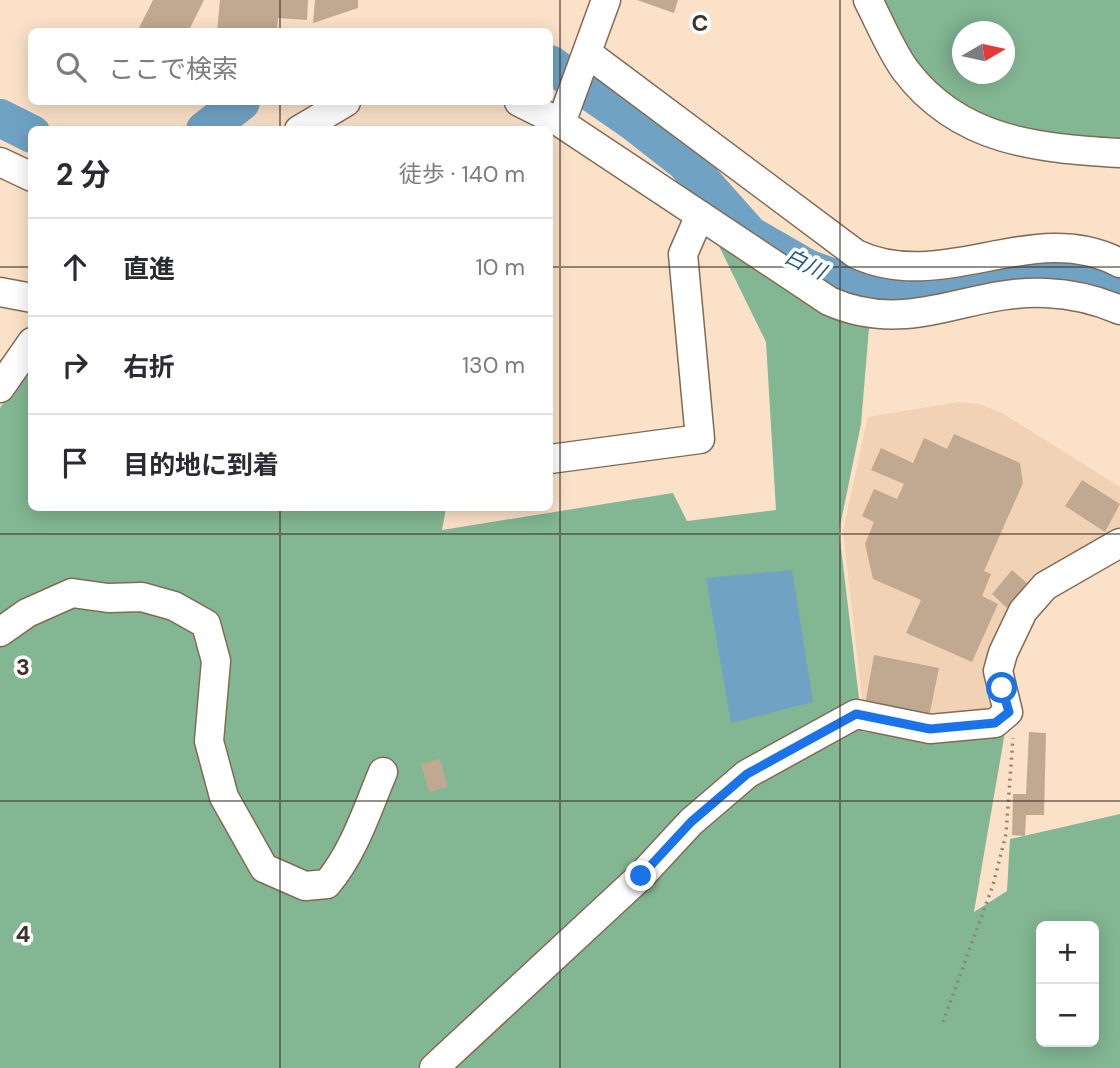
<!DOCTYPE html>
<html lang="ja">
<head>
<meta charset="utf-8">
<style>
  :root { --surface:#fff; --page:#f2f2f3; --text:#2b2b33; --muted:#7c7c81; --line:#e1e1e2 }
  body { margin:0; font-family:"DM Sans","Noto Sans JP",sans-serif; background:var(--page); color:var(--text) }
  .controls { position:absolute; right:21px; bottom:21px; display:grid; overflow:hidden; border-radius:10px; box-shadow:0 4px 18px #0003 }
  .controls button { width:63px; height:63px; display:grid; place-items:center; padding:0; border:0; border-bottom:2px solid var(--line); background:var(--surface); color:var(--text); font:35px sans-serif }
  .compass { position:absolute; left:952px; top:21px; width:63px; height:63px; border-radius:50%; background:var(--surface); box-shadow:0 4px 18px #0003; rotate:81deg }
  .stop { position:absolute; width:21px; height:21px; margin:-16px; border:5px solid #1a73e8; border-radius:50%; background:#fff }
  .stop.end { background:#1a73e8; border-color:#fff; box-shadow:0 2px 7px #0008 }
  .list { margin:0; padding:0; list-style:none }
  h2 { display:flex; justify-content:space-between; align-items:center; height:91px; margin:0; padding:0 28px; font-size:30px }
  h2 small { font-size:23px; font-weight:400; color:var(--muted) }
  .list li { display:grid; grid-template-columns:46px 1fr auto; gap:21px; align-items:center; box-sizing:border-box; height:98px; padding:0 28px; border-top:2px solid var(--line) }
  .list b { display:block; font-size:26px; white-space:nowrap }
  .list em { font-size:23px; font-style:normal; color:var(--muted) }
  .icon { flex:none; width:38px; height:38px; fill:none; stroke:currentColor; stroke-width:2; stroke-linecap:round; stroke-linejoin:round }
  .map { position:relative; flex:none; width:1120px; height:1068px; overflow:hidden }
  .search { position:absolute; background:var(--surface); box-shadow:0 4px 18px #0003; left:28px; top:28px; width:525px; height:77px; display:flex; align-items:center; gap:18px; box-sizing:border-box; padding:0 24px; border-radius:10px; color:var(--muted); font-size:26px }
  .panel { position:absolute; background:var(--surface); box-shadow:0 4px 18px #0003; left:28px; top:126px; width:525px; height:385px; border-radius:10px }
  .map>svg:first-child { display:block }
  .built { fill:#f2d2b4 }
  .forest { fill:#83b693; fill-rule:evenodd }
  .water { fill:#70a2c4 }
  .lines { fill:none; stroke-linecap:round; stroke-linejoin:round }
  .river { stroke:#70a2c4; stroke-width:38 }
  .building { fill:#c1a991 }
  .minor-casing { stroke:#826b55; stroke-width:31 }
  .path { stroke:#948372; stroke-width:3.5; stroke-dasharray:2 5; stroke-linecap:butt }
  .minor { stroke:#fff; stroke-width:28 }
  .route { stroke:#1a73e8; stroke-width:9 }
  .grid { fill:none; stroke:#3e342a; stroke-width:2; stroke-opacity:0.55 }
  .labels { text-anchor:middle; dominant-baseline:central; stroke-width:7; stroke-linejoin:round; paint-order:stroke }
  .water-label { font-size:21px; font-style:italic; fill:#1e597c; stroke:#fff }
  .grid-label { font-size:23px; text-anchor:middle; font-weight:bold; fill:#3e342a; stroke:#fff; stroke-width:7; stroke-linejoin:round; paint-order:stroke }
</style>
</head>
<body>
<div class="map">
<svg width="1120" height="1068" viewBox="0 0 1120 1068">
  <rect width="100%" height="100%" fill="#fbe1c8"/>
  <path class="built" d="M 959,402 L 979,404 L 1002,413 L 1120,487 L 1120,534 L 1040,581 L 997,694 L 992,717 L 933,721 L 863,708 L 843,531 L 868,417 Z"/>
  <path class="forest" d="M 878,0 L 1120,0 L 1120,141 L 1038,138 L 990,122 L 947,94 L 906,53 ZM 962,32 L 1004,32 L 1004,74 L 962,74 Z
    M 719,246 L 841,317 L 869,328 L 861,424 L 839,531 L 863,732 L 958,737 L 1005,732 L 974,912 L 1007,891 L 1010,839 L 1120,814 L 1120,1068 L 0,1068 L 0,408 L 31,360 L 32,508 L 446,508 L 442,530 L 673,493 L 687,521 L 776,510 L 766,342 ZM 1041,926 L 1094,926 L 1094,1042 L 1041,1042 Z"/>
  <path class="water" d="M 792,570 L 813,702 L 731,723 L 706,578 Z"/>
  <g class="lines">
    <path class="river" d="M 550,64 L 635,123 L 685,162 L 750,235 L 807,268 L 864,289 L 908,292 L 947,281 L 1044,267 L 1086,269 L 1120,286
      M 0,118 L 32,134
      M 205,130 L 241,102"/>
  </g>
  <path class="building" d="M 153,0 L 204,0 L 188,32 L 142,32 L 138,30 Z
    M 220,0 L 308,0 L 307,20 L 278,18 L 277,30 L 249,28 L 249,32 L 217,32 Z
    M 315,0 L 358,0 L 358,8 L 313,23 Z
    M 637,0 L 678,0 L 674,13 Z
    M 954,434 L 1020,463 L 1023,483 L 984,571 L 991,574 L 982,596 L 998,604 L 972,662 L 906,633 L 921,600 L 873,579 L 865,544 L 874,522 L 862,516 L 874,489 L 897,499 L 904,484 L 871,470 L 881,448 L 913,463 L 924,438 L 947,449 Z
    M 1082,480 L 1120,504 L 1105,532 L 1065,506 Z
    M 1012,570 L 1028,584 L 1007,608 L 992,594 Z
    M 874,655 L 939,668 L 929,717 L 865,705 Z
    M 1029,732 L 1046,733 L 1044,815 L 1026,815 L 1025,836 L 1012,835 L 1013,794 L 1026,794 Z
    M 440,759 L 448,787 L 429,792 L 421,764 Z"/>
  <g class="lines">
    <g class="minor-casing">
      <path id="minor" d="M 868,0 C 880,23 891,51 906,71 C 960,142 1038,148 1120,153
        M 587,53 L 856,254 C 944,295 1033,217 1120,263
        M 519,102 L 561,123 L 829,301 C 910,337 968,289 1046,293 C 1071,294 1097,300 1120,310
        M 561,123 L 606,0
        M 299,130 L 346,102
        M 0,162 L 32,177
        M 0,292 L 32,298
        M 0,388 L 32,342
        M 550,459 L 700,439 L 683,254 L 700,215
        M 0,632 L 27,613 L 72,593 L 108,598 L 142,597 L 174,606 L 206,624 L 216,661 L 209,741 L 224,797 L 264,868 L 305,886 L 327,884 C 354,852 367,810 383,772
        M 434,1068 L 641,876 L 691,822 L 747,774 L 856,714 L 930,729 L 995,723 L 1008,712 L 998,671 L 1003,653 L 1023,611 L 1045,586 L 1120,543"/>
    </g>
    <path class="path" d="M 943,1022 L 993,885 L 1006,834 L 1013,738"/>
    <use href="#minor" class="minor"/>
  </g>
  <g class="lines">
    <path class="route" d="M 641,876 L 691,822 L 747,774 L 856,714 L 930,729 L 995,723 L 1009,712 L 1002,688"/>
  </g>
  <path class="grid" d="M 280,0 L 280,32M 560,0 L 560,1068M 840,0 L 840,1068M 280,102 L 280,130M 0,267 L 32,267M 550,267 L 1120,267M 280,508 L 280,1068M 0,534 L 1120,534M 0,801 L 1120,801"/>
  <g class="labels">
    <g class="water-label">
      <text transform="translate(805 264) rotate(26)">白川</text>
    </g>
  </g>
  <g class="grid-label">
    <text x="700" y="31">C</text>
    <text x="23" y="675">3</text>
    <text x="23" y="942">4</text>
  </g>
</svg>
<div class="controls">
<button>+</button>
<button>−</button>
</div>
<svg class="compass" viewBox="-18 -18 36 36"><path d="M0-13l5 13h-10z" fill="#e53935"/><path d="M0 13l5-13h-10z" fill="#7c7c81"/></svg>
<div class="stop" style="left:1002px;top:688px"></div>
<div class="stop end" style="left:641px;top:876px"></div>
<div class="search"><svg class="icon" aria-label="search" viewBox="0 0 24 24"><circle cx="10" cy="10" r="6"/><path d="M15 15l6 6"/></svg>ここで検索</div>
<section class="panel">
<h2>2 分<small>徒歩 · 140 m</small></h2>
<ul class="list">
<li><svg class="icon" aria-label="ahead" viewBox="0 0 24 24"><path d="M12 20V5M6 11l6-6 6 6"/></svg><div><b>直進</b></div><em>10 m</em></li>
<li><svg class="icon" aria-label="right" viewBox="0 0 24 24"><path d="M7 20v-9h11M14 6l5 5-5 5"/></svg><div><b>右折</b></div><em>130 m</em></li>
<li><svg class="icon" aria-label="arrive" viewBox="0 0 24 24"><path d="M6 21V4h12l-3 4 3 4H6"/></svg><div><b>目的地に到着</b></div></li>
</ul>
</section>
</div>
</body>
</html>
